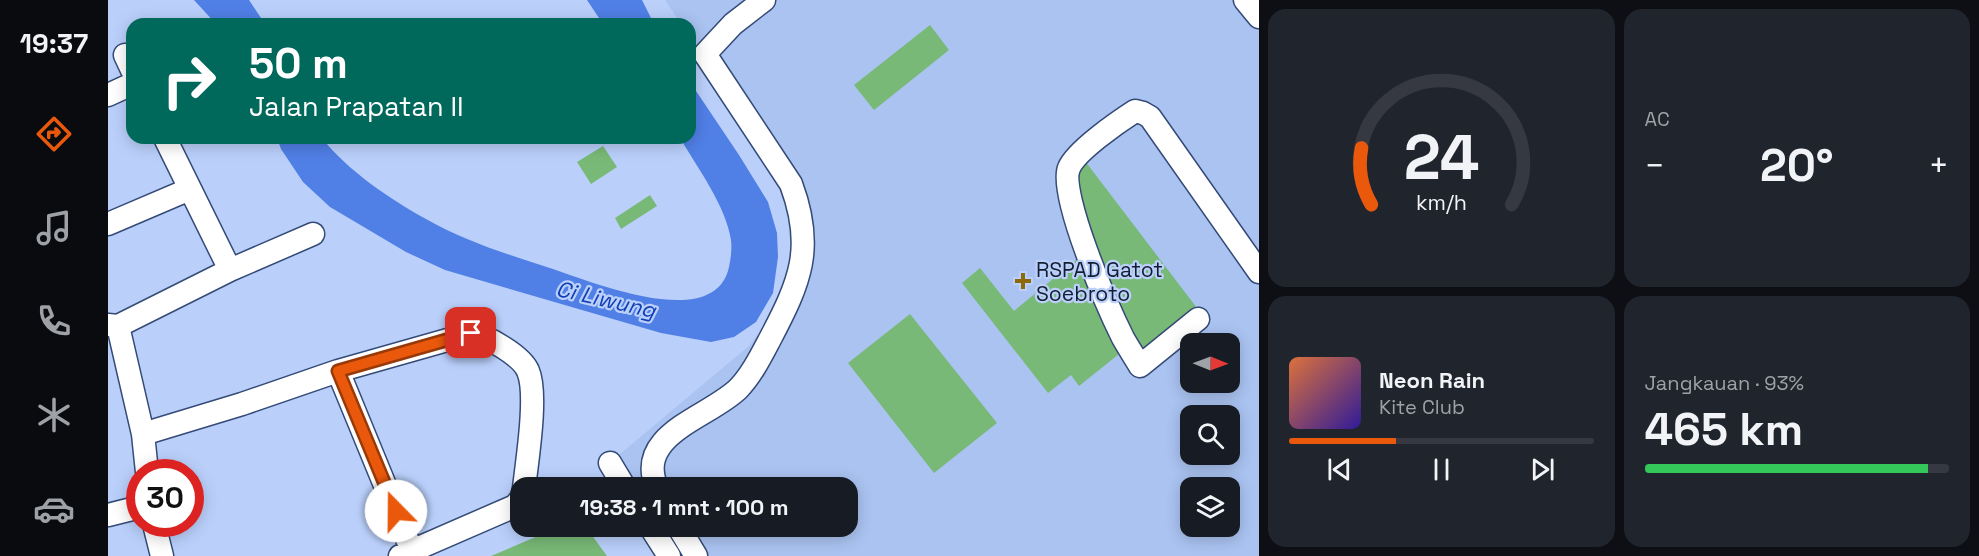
<!DOCTYPE html>
<html lang="id">
<meta charset="utf-8">
<style>
:root{--surface:#171b24;--page:#20242c;--text:#f1f3f6;--muted:#9ea1a6;--line:#363941;--accent:#ea580c}
body{margin:0;font-family:"Space Grotesk",sans-serif;background:var(--page);color:var(--text);height:100vh;display:flex;flex-direction:column;font-size:22px;white-space:nowrap}
*{box-sizing:border-box;margin:0}
p{font-size:20px;color:var(--muted)}
.icon{flex:none;width:33px;height:33px;fill:none;stroke:currentColor;stroke-width:2;stroke-linecap:round;stroke-linejoin:round}
.map{position:relative;flex:1;overflow:hidden}
.drawer{display:flex;flex-direction:column;gap:9px;padding:9px;background:#0d0f14;width:720px}
.drawer>*{flex:none}
.hud{position:absolute;left:18px;top:18px;width:570px;height:126px;border-radius:18px;box-shadow:0 3px 15px #0003;background:#00695c;color:#fff;overflow:hidden}
.needle{width:39px;rotate:91deg}
.fabs{position:absolute;left:1072px;top:333px;display:grid;gap:12px}
.fabs a{display:grid;place-items:center;width:60px;height:60px;border-radius:12px;background:var(--surface);box-shadow:0 3px 15px #0003;font-size:30px}
.speed{position:absolute;left:18px;top:459px;display:flex;gap:12px;font-size:30px;font-weight:700;text-align:center}
.speed>*{display:grid;place-content:center;width:78px;height:78px;border-radius:50%;background:var(--surface);box-shadow:0 3px 15px #0003;line-height:1}
.speed .limit{border:9px solid #d22;background:#fff;color:#111}
.pin{position:absolute;display:grid;place-items:center;width:51px;height:51px;color:#fff;margin:-26px;border-radius:12px;box-shadow:0 3px 9px #0006}
.me{position:absolute;width:66px;margin:-33px;rotate:338deg;stroke-linejoin:round;filter:drop-shadow(0 0 4px #0008)}
.turn{display:flex;align-items:center;gap:21px;height:126px;padding:0 24px;font-size:27px}
.turn .icon{width:78px;height:78px;stroke-width:2.5}
.turn b{display:block;font-size:42px;line-height:51px}
.big{font-size:45px;font-weight:800;line-height:1.1}
.drawer .widget{flex:1;display:flex;flex-direction:column;justify-content:center;gap:9px;min-width:0;padding:0 21px;border-radius:18px;background:var(--page)}
.drawer .dial{align-items:center;gap:0}
.dial svg{height:156px;overflow:visible;fill:none;stroke:var(--line);stroke-width:7;stroke-linecap:round;text-anchor:middle}
.dial text{fill:var(--text);stroke:none}
.song{display:flex;align-items:center;gap:18px}
.cover{width:72px;height:72px;border-radius:9px;background:linear-gradient(135deg,hsl(20 70% 55%),hsl(250 70% 35%))}
.played{height:6px;border-radius:3px;background:linear-gradient(90deg,var(--accent) 35%,var(--line) 35%)}
.keys{display:flex;justify-content:space-around;direction:ltr}
.heat{display:flex;justify-content:space-between;align-items:center;font-size:33px;direction:ltr}
.charge{height:9px;border-radius:4px;background:linear-gradient(90deg,#34c759 93%,var(--line) 0)}
.drawer .tiles{flex:1;display:grid;gap:9px;grid-template-columns:repeat(2,1fr)}
.trip{position:absolute;left:402px;top:477px;width:348px;height:60px;border-radius:18px;background:var(--surface);box-shadow:0 3px 15px #0003;font-weight:800;line-height:60px;text-align:center}
main{display:flex;flex:1;min-height:0}
.dock{display:flex;flex-direction:column;width:108px;justify-content:space-around;align-items:center;background:#090b0e;color:var(--muted)}
.dock .icon{width:42px;height:42px}
.dock .selected{color:var(--accent)}
.dock b{font-size:27px;color:var(--text)}
.map>svg:first-child{display:block}
.built{fill:#aac3f1;fill-rule:evenodd}
.green{fill:#79b977}
.water{fill:#507fe6}
.lines{fill:none;stroke-linecap:round;stroke-linejoin:round}
.minor-casing{stroke:#344a77;stroke-width:25}
.minor{stroke:#fff;stroke-width:22}
.route-casing{stroke:#983908;stroke-width:15}
.route{stroke:#ea580c;stroke-width:10}
.poi-dot{fill:#8e690c;stroke:#bad0fb;stroke-width:2}
.labels{text-anchor:middle;dominant-baseline:central;stroke-width:4.5;stroke-linejoin:round;paint-order:stroke}
.poi-label{font-size:21px;fill:#141d31;stroke:#bad0fb;text-anchor:start}
.water-label{font-size:22px;font-style:italic;fill:#103fb6;stroke:#bad0fb}
</style>
<main>
<nav class="dock">
<b>19:37</b>
<svg class="icon selected" aria-label="directions" viewBox="0 0 24 24"><path d="M12 3l9 9-9 9-9-9zM9 14v-3h6M13 9l2 2-2 2"/></svg>
<svg class="icon" aria-label="music" viewBox="0 0 24 24"><path d="M9 18V5l10-2v13"/><circle cx="6" cy="18" r="3"/><circle cx="16" cy="16" r="3"/></svg>
<svg class="icon" aria-label="phone" viewBox="0 0 24 24"><path d="M5 4h4l2 5-3 2q2 4 5 5l2-3 5 2v4C11 20 4 13 5 4z"/></svg>
<svg class="icon" aria-label="climate" viewBox="0 0 24 24"><path d="M12 3v18M4 7l16 10M4 17L20 7"/></svg>
<svg class="icon" aria-label="car" viewBox="0 0 24 24"><path d="M5 17H2v-5l4-1 3-4h7l3 4 3 1v5h-3M9 17h6M6 11h13"/><circle cx="7" cy="17" r="2"/><circle cx="17" cy="17" r="2"/></svg>
</nav>
<div class="map">
<svg width="1151" height="556" viewBox="0 0 1151 556">
<rect width="100%" height="100%" fill="#bad0fb"/>
<path class="built" d="M557,0H1149L1151,2V556H562L542,527L740,526V488L515,487L499,465L642,345L673,303L685,259L686,204L644,129L582,38V24H573ZM1083,344H1122V382H1083ZM1083,416H1122V454H1083ZM1083,488H1122V526H1083Z"/>
<path class="green" d="M822,25L841,50L766,110L746,85Z
M495,146L509,167L483,184L469,162Z
M974,157L1092,312L1032,359L1017,334L965,184Z
M542,195L549,206L513,229L507,218Z
M973,256L1016,350L971,386L963,375L940,393L854,283L872,268L906,311Z
M802,314L889,423L826,473L740,363Z
M451,527H478L499,556H383Z"/>
<path class="water" d="M86,0H141L157,24H108Z
M479,0H534L546,24H495Z
M582,82L631,155L660,202L669,233L670,257L665,293L648,322L626,337L603,342L553,333L337,270L298,252L222,207L195,182L173,149L169,138H214C240,171 282,199 318,219C358,242 402,255 445,269C484,282 607,333 621,267C623,258 624,248 623,240C618,206 589,167 572,138H582Z"/>
<g class="lines">
<g class="minor-casing">
<path id="minor" d="M1137,0L1151,17
M17,55L24,70
M0,95L24,84
M57,138L122,270
M0,224L82,189
M1090,319L1032,366C1026,356 1020,347 1015,338C1001,310 950,193 961,168C968,151 1010,122 1027,111L1035,113L1042,117L1151,272
M0,325L10,326L122,270L205,234
M10,326L35,434L39,472
M230,371L304,551
M35,434L134,404L230,371L364,333C379,336 414,356 420,371C430,394 419,461 416,488
M502,463L517,488
M549,488C526,434 600,418 630,389C643,376 653,356 662,339C692,282 707,248 683,184L597,54L625,24L656,0
M0,515L32,507
M46,524L54,556
M542,526L561,556
M570,526L588,556
M292,556L407,506L412,500"/>
</g>
<use href="#minor" class="minor"/>
</g>
<g class="lines">
<g class="route-casing">
<path id="route" d="M288,511L230,371L363,333"/>
</g>
<use href="#route" class="route"/>
</g>
<path class="poi-dot" d="M912 272h6v6h6v6h-6v6h-6v-6h-6v-6h6z"/>
<g class="labels">
<g class="poi-label">
<text x="928" y="269">RSPAD Gatot<tspan x="928" dy="24">Soebroto</tspan></text>
</g>
<g class="water-label">
<text transform="translate(498 299) rotate(13)">Ci Liwung</text>
</g>
</g>
</svg>
<div class="fabs">
<a><svg class="needle" viewBox="-14 -14 28 28"><path d="M0-13l5 13h-10z" fill="#e53935"/><path d="M0 13l5-13h-10z" fill="#9ea1a6"/></svg></a>
<a><svg class="icon" aria-label="search" viewBox="0 0 24 24"><circle cx="10" cy="10" r="6"/><path d="M15 15l6 6"/></svg></a>
<a><svg class="icon" aria-label="layers" viewBox="0 0 24 24"><path d="M12 4l9 5-9 5-9-5zM3 14l9 5 9-5"/></svg></a>
</div>
<div class="speed"><div class="limit">30</div></div>
<div class="pin" style="left:363px;top:333px;background:#d93025"><svg class="icon" aria-label="arrive" viewBox="0 0 24 24"><path d="M6 21V4h12l-3 4 3 4H6"/></svg></div>
<svg class="me" style="left:288px;top:511px" viewBox="-20 -20 40 40"><circle r="19" fill="#fff"/><path d="M0-13L10 11 0 6-10 11z" fill="#ea580c"/></svg>
<div class="trip">19:38 · 1 mnt · 100 m</div>
<div class="hud">
<div class="turn"><svg class="icon" aria-label="right" viewBox="0 0 24 24"><path d="M7 20v-9h11M14 6l5 5-5 5"/></svg><div><b>50 m</b>Jalan Prapatan II</div></div>
</div>
</div>
<section class="drawer">
<div class="tiles">
<div class="widget dial"><svg viewBox="0 0 100 80">
<path d="M14 69A42 42 0 1 1 86 69"/>
<path d="M14 69A42 42 0 0 1 9 40" stroke="#ea580c"/>
<text x="50" y="56" font-size="32" font-weight="700">24</text>
<text x="50" y="72" font-size="11">km/h</text>
</svg></div>
<div class="widget"><p>AC</p>
<div class="heat"><a>−</a><b class="big">20°</b><a>+</a></div>
</div>
<div class="widget">
<div class="song"><i class="cover"></i><div><b>Neon Rain</b><p>Kite Club</p></div></div>
<div class="played"></div>
<div class="keys"><svg class="icon" aria-label="previous" viewBox="0 0 24 24"><path d="M18 5L8 12l10 7zM5 5v14"/></svg><svg class="icon" aria-label="pause" viewBox="0 0 24 24"><path d="M8 5v14M16 5v14"/></svg><svg class="icon" aria-label="next" viewBox="0 0 24 24"><path d="M6 5l10 7-10 7zM19 5v14"/></svg></div>
</div>
<div class="widget"><p>Jangkauan · 93%</p><b class="big">465 km</b><div class="charge"></div></div>
</div>
</section>
</main>
